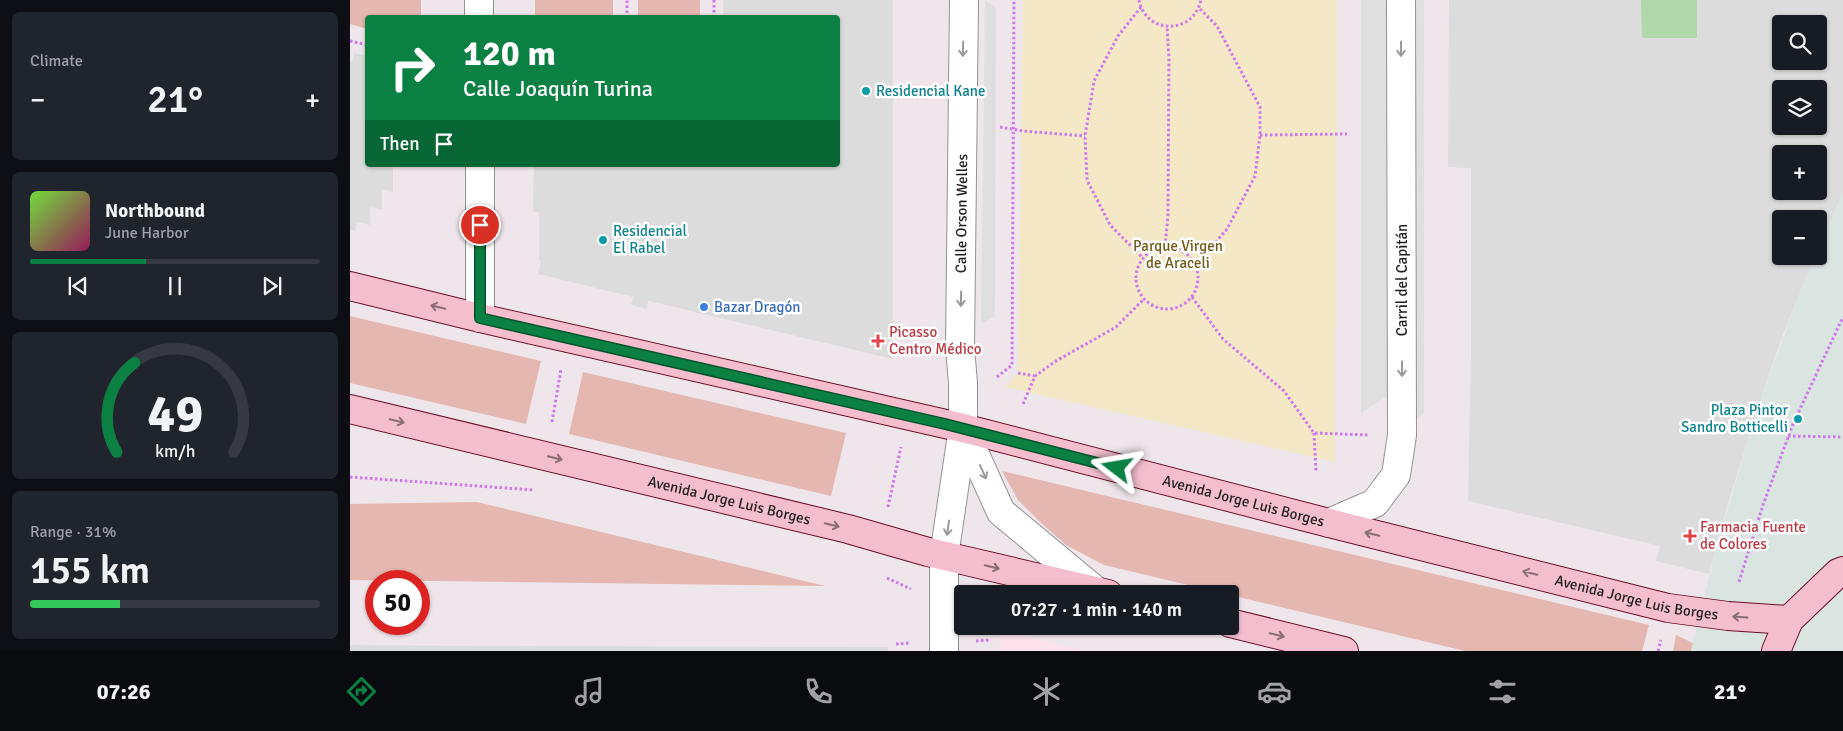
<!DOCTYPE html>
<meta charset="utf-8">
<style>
:root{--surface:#171b24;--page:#20242c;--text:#f1f3f6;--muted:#9ea1a6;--line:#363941;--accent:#0b8043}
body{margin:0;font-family:Signika,sans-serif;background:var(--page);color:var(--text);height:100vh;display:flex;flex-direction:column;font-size:19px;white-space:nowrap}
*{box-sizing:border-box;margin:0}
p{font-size:16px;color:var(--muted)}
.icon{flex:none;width:28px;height:28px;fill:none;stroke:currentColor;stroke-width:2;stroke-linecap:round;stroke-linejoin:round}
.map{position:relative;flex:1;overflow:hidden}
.drawer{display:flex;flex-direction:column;gap:12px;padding:12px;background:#0d0f14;width:350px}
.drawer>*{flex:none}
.hud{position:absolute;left:15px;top:15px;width:475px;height:152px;border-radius:5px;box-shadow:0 1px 4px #0004;background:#0b8043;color:#fff;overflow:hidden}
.fabs{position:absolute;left:1422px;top:15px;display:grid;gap:10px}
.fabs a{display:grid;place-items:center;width:55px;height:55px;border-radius:5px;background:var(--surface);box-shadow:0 1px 4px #0004;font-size:25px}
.speed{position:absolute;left:15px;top:570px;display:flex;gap:10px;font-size:25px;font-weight:700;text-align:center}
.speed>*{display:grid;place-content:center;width:65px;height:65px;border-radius:50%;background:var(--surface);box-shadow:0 1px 4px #0004;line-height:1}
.speed .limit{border:8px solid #d22;background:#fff;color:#111}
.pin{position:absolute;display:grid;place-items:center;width:42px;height:42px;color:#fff;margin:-21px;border:2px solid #fff;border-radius:50%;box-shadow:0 1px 5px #0007}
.me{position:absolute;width:55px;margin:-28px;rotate:284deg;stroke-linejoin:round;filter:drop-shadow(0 0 4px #0008)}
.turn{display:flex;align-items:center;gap:18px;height:105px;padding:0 15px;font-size:22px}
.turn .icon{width:65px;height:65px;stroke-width:2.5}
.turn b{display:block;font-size:35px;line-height:42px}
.then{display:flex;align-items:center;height:48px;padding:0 15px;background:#0003;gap:10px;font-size:19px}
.big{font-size:38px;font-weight:600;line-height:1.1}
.drawer .widget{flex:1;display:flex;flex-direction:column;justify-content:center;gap:8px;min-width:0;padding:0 18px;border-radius:8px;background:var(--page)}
.drawer .dial{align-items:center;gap:0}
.dial svg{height:130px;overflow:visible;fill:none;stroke:var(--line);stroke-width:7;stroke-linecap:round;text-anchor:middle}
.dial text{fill:var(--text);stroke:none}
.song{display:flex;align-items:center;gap:15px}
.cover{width:60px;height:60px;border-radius:8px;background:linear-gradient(135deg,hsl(100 70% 55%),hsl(330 70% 35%))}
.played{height:5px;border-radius:2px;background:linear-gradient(90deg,var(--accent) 40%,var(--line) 40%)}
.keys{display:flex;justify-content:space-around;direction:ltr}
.heat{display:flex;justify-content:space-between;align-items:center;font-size:28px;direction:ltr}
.charge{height:8px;border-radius:4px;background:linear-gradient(90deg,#34c759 31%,var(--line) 0)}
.trip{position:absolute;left:604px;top:585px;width:285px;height:50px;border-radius:5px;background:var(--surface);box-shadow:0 1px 4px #0004;font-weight:600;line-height:50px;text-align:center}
.tabs{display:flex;height:80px;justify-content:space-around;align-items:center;background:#090b0e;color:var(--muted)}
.tabs .icon{width:35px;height:35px}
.tabs .active{color:var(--accent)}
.tabs b{font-size:22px;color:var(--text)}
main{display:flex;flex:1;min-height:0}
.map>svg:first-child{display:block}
.residential{fill:#dcdcdd;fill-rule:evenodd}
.education{fill:#fce1eb}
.grass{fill:#e4b8b0}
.park{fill:#f5e8c7}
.parking{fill:#dfdfdf}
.plaza{fill:#dae4e1}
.water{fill:#b0d8aa}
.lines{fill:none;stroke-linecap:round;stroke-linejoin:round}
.minor-casing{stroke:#939393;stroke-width:30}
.tertiary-casing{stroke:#939393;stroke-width:30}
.secondary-casing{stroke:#6c0f27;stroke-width:30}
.path{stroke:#cf78ed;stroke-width:3;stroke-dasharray:2.5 2.5;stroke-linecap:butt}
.minor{stroke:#fff;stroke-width:28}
.tertiary{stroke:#fff;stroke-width:28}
.secondary{stroke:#f4becf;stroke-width:28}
.oneway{stroke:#9a9a9a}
.oneway2{stroke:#8a6e77}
.route-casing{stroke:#07532c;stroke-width:12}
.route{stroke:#0b8043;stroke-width:9}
.culture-dot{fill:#0f9aa8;stroke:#fff;stroke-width:2}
.shop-dot{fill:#3f7fe0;stroke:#fff;stroke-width:2}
.health-dot{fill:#e0444e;stroke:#fff;stroke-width:2}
.labels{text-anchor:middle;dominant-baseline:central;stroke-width:5;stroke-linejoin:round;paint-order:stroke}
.culture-label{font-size:15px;fill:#0d838f;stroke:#fff;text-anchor:start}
.street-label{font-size:15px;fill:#1f1f1f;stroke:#fff}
.park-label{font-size:15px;fill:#745916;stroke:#fff}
.shop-label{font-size:15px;fill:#366cbe;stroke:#fff;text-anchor:start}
.health-label{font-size:15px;fill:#be3a42;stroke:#fff;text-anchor:start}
</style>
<main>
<section class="drawer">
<div class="widget"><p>Climate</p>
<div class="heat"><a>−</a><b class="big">21°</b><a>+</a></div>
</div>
<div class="widget">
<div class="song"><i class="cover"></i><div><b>Northbound</b><p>June Harbor</p></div></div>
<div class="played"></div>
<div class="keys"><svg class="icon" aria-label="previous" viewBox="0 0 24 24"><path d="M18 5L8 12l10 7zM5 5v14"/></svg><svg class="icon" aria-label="pause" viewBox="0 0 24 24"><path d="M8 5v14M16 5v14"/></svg><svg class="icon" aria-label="next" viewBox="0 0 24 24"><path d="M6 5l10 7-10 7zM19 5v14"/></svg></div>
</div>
<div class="widget dial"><svg viewBox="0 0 100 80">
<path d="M14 69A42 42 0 1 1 86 69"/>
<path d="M14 69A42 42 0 0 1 25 14" stroke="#0b8043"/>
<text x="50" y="56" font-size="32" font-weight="700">49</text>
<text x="50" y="72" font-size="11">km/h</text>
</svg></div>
<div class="widget"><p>Range · 31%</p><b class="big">155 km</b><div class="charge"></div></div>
</section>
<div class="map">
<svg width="1493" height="651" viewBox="0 0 1493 651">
<rect width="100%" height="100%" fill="#efe6ec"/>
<path class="residential" d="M373,0H543V359L303,302L298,301L297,309L281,305L283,297L188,274L191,261L189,260V213L183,211L184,165H488V18L373,17Z
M1099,0H1493V192L1469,247V219H1431V256H1465L1432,337L1411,398L1379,500L1359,574L1306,561L1310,546L1118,501L1121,359V168L1098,167ZM1431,24H1469V61H1431ZM1431,89H1469V126H1431ZM1431,154H1469V191H1431Z
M4,53L17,56L18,165H43V192L32,189V210L20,207V225L7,222L5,231L0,229V61H3Z
M0,645L134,646L538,647V651H0Z"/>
<path class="education" d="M651,630L732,651H651Z"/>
<path class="grass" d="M0,0H71V17L18,18L17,29L0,24Z
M185,0H263V17H185Z
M288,0H350V17H288Z
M0,316L191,361L176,424L0,383Z
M233,372L496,433L481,496L219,434Z
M652,471L1299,625L1292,651H1115L754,565L716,545L690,522L668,500Z
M127,502L475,586L0,580V504Z
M1326,635L1343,643L1347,651H1323Z"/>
<path class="park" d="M673,0H987L985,462L655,387L668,373Z"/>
<path class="parking" d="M635,0L646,8L645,316L631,324Z
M1011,0H1040L1037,396L1011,413Z
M1064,0H1074V413L1063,421Z"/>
<path class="plaza" d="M1493,192V651H1341L1368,541L1411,398L1448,298L1465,256H1469V247Z"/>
<path class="water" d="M1291,0H1347V38H1292Z"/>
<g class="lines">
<g class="minor-casing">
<path id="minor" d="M129,0V18
M130,165V318
M979,523L1025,503L1046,475L1052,435L1051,0
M594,651V556"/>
</g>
<g class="tertiary-casing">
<g id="tertiary">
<path d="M613,428L651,512L745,590"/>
<path id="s1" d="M594,556L613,428V383L610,348L614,0"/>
</g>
</g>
<g class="secondary-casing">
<g id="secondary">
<path id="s2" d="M0,286L130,318L613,428L979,523L1318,608L1378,616L1439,620"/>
<path id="s3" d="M0,409L498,529L578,552L758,594"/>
<path d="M880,623L994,651"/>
<path d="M1426,651L1439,620L1488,573L1493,571"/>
</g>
</g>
<path class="path" d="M364,0V18
M789,0C796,35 843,35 851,0
M791,7L768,36L744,81L735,136L737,180L760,225L793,258
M277,18V0
M0,41L18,45
M650,127L673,131L735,136
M910,135L997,134
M815,246L818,215L819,58L817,26
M786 278a31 31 0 1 1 62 0a31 31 0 1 1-62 0Z
M846,265L877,229L905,176L910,135V107L867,26L849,8
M842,297L873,339L934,391L964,433L1019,435
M668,373L685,376
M647,377L662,365L664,0
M673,404L685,376L706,361L766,327L794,299
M202,422L211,369
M964,433L966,471
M1438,436L1493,437
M0,477L184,490
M538,507L551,447
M537,578L561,589
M1389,582L1413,505L1443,424L1493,317
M626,641L641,640
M546,644L560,643
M1308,651L1311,640"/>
<use href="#minor" class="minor"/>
<use href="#tertiary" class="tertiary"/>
<use href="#secondary" class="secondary"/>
</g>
<defs><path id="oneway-shaft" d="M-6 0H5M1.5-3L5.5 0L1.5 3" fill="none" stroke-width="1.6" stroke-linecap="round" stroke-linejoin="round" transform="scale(1.25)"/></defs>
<g class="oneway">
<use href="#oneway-shaft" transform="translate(613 49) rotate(91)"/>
<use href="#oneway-shaft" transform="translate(1051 49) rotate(90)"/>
<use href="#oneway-shaft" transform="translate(611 299) rotate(91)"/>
<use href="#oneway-shaft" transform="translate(1052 369) rotate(90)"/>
<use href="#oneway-shaft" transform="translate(633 472) rotate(66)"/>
<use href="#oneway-shaft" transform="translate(598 528) rotate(98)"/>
</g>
<g class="oneway2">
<use href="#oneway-shaft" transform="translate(88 307) rotate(-166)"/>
<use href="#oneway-shaft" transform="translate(47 421) rotate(14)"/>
<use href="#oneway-shaft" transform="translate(205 458) rotate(14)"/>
<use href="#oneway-shaft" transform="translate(482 525) rotate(14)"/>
<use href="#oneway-shaft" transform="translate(1022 534) rotate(-166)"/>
<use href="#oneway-shaft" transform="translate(642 567) rotate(13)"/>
<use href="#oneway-shaft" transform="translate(1180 573) rotate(-166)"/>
<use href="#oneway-shaft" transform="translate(1390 617) rotate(-176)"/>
<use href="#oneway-shaft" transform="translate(927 635) rotate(14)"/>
</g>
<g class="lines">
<g class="route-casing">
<path id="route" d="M130,225V318L595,424L767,468"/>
</g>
<use href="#route" class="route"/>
</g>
<g class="culture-dot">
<circle cx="516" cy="91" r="5"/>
<circle cx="253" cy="240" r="5"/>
<circle cx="1448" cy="419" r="5"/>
</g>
<circle class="shop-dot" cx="354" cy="307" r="5"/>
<g class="health-dot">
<path d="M525.5 333.5h5v5h5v5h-5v5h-5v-5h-5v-5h5z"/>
<path d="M1337.5 528.5h5v5h5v5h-5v5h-5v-5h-5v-5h5z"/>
</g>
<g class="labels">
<g class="culture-label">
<text x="526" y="91">Residencial Kane</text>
<text x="263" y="231">Residencial<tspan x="263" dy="17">El Rabel</tspan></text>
<text x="1438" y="410" text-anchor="end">Plaza Pintor<tspan x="1438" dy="17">Sandro Botticelli</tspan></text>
</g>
<g class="street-label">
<text stroke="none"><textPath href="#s1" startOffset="344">Calle Orson Welles</textPath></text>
<text transform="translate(1052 280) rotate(-90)">Carril del Capitán</text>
<text stroke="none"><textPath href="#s3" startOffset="390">Avenida Jorge Luis Borges</textPath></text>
<text stroke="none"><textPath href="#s2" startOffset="919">Avenida Jorge Luis Borges</textPath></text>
<text stroke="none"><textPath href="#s2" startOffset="1324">Avenida Jorge Luis Borges</textPath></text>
</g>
<g class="park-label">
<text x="828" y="246">Parque Virgen<tspan x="828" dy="17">de Araceli</tspan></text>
</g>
<g class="shop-label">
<text x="364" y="307">Bazar Dragón</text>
</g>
<g class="health-label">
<text x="539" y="332">Picasso<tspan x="539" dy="17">Centro Médico</tspan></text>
<text x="1350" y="527">Farmacia Fuente<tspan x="1350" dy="17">de Colores</tspan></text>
</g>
</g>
</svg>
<div class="fabs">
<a><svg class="icon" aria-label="search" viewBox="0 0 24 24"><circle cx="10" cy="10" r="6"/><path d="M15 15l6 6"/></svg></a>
<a><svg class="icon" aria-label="layers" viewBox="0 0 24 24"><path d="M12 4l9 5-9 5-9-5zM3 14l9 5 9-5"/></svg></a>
<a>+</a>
<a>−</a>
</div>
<div class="speed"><div class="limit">50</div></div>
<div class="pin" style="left:130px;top:225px;background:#d93025"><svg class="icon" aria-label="arrive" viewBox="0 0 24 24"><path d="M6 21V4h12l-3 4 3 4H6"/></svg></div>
<svg class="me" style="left:767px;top:468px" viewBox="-20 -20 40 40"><path d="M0-17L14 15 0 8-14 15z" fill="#0b8043" stroke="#fff" stroke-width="4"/></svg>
<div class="trip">07:27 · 1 min · 140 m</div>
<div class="hud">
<div class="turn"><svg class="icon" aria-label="right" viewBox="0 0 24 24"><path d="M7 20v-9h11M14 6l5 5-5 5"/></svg><div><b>120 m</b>Calle Joaquín Turina</div></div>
<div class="then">Then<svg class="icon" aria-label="arrive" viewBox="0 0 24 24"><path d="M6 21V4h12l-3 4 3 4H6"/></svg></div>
</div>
</div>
</main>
<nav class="tabs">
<b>07:26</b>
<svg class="icon active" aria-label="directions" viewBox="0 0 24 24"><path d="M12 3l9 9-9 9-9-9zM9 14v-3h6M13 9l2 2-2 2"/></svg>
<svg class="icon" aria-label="music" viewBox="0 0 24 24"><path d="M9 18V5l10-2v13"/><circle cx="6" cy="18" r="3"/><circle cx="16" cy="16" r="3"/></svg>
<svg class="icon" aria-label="phone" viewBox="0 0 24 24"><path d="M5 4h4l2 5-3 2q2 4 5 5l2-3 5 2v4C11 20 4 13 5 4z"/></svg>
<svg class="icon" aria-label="climate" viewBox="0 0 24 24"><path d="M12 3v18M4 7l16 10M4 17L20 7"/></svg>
<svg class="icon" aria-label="car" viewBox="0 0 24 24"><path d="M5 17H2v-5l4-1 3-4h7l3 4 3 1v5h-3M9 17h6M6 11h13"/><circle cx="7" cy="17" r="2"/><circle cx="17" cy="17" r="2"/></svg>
<svg class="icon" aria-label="filters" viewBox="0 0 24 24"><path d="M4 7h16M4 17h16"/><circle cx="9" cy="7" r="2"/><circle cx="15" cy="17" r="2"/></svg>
<b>21°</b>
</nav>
